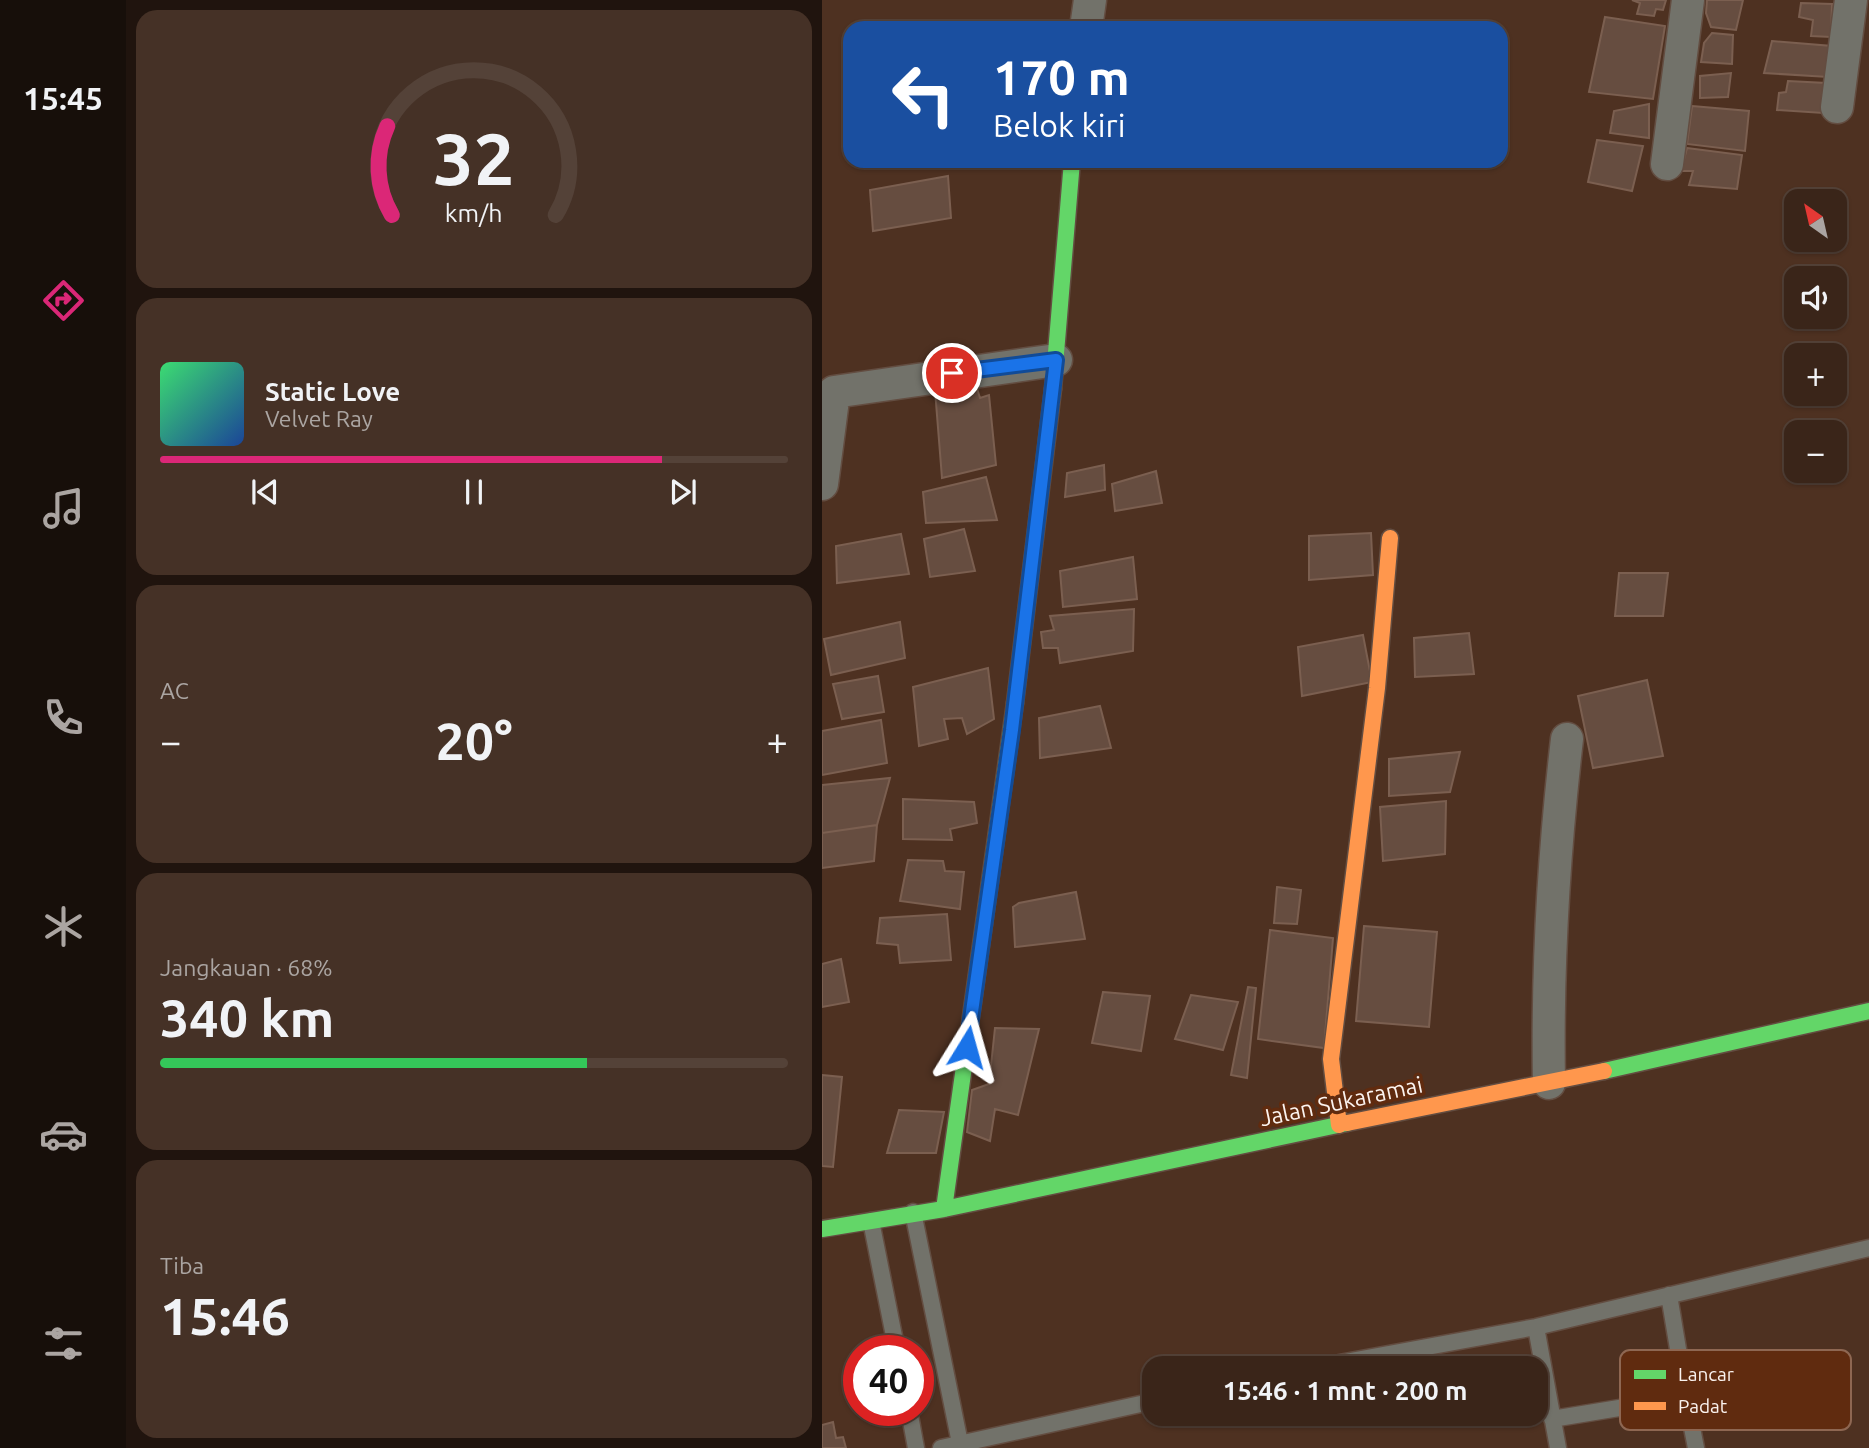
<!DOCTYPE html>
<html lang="id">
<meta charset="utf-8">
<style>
:root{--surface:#3a2519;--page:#453126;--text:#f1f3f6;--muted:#aba5a2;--line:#544238;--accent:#db2777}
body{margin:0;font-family:Ubuntu,sans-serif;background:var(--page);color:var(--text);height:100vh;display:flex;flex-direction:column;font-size:26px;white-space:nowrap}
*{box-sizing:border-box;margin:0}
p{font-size:23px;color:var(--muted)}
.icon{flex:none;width:38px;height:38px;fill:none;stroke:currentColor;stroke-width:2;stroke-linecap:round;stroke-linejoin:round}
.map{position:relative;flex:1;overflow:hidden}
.sheet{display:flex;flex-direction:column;gap:10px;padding:10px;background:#20140e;width:696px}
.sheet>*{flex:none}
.banner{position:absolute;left:21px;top:21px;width:665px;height:147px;border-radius:21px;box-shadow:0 2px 5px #0004,0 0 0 2px var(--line);background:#1a4fa0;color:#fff;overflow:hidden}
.needle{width:46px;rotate:326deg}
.fabs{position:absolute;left:962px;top:189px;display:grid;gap:14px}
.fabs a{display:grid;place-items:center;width:63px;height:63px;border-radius:14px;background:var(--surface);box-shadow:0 2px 5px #0004,0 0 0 2px var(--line);font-size:35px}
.speed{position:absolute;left:21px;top:1335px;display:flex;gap:14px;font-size:35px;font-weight:700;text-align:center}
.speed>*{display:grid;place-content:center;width:91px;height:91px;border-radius:50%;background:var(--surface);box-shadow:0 2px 5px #0004,0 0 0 2px var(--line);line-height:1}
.speed .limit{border:10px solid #d22;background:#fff;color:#111}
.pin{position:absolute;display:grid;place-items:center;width:60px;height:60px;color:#fff;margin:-30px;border:4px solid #fff;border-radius:50%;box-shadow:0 2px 7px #0007}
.me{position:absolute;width:77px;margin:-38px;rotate:8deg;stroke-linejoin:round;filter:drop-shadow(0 0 5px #0008)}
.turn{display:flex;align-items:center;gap:24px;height:147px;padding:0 35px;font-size:32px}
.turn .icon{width:91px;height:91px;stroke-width:2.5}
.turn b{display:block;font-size:49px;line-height:60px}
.big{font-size:52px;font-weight:600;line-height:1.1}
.sheet .widget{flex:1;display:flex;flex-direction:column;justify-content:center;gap:10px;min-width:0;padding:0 24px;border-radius:21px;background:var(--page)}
.sheet .dial{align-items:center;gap:0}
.dial svg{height:182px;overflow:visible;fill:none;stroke:var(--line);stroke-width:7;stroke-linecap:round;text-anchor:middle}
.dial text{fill:var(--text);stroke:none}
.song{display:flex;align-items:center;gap:21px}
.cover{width:84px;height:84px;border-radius:10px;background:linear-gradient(135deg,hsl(140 70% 55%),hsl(220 70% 35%))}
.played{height:7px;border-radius:4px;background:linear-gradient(90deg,var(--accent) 80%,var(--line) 80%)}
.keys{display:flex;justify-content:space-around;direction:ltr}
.heat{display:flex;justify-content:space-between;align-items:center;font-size:38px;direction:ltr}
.charge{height:10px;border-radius:5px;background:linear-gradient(90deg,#34c759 68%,var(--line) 0)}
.trip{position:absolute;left:320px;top:1356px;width:406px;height:70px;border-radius:21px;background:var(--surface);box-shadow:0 2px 5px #0004,0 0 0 2px var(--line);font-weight:600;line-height:70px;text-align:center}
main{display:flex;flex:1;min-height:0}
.tab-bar{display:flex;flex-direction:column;width:126px;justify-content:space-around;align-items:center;background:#170f0a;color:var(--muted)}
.tab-bar .icon{width:49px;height:49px}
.tab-bar .active{color:var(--accent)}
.tab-bar b{font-size:32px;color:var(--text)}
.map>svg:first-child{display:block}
.building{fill:#664d40;stroke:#7b5f50;stroke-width:2}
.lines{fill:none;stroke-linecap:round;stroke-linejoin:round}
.lane-casing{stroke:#634d41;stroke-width:19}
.street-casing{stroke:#634d41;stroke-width:35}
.fast-casing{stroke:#634d41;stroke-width:19}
.slow-casing{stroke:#634d41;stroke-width:19}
.lane{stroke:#72726a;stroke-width:16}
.street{stroke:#72726a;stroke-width:32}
.fast{stroke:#63d668;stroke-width:16}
.slow{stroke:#ff974d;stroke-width:16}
.route-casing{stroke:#114b97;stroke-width:18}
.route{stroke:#1a73e8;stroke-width:12}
.labels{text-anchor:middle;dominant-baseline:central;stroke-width:7;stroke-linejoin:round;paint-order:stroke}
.street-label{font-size:23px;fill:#fbf3ef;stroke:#602b0f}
.key{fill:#602b0f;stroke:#8e6752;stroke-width:2}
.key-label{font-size:19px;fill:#fbf3ef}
</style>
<main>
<nav class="tab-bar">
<b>15:45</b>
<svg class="icon active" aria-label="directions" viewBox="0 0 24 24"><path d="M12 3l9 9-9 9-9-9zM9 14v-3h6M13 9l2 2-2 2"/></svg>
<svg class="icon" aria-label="music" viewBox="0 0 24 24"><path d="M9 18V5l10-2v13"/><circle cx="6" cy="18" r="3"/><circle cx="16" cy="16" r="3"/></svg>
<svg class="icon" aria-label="phone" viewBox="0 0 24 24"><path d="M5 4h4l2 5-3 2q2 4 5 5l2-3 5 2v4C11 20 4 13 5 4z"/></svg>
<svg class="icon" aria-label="climate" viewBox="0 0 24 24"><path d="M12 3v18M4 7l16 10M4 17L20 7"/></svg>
<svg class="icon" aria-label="car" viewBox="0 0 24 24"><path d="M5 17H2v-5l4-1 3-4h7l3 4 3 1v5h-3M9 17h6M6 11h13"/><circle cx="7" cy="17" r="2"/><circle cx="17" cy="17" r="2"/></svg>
<svg class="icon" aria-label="filters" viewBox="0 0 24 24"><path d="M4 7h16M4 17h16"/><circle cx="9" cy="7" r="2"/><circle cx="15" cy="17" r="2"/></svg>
</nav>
<section class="sheet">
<div class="widget dial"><svg viewBox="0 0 100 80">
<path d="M14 69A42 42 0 1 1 86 69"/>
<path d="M14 69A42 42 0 0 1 12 30" stroke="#db2777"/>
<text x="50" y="56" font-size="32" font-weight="700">32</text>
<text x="50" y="72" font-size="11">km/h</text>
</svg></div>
<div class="widget">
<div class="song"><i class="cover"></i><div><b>Static Love</b><p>Velvet Ray</p></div></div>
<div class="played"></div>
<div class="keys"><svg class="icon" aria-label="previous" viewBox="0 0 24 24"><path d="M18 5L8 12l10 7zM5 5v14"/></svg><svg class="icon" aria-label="pause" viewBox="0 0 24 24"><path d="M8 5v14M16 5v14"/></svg><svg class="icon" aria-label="next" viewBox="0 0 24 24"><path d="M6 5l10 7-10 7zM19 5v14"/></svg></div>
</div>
<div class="widget"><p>AC</p>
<div class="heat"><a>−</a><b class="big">20°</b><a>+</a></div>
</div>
<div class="widget"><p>Jangkauan · 68%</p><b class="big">340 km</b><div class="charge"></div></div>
<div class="widget"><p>Tiba</p><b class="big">15:46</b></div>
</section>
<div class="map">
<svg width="1047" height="1448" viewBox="0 0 1047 1448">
<rect width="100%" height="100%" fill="#4e3121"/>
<path class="building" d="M810,0H844L841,10L834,9L832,16L815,14L818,3Z
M885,0H921L914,30L889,27L884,13Z
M979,3L1010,4L1009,37L989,36L991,20L977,17Z
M783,17L843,26L831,99L767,92Z
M890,33L911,35L910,64L879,62L882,43Z
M950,41L1010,46L1006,77L942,73Z
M909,73L906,97L878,98V76Z
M966,81L1004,83L1001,113L955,110L957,93L964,92Z
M827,104V138L788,133L792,111Z
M870,106L927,111L923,151L865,144Z
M775,140L821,146L810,191L766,182Z
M865,148L920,155L915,189L867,185L871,171H859Z
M126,176L129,218L51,231L48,190Z
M153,382L158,398L167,395L174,465L120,478L113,390Z
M282,465L283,490L243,497L245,473Z
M334,471L340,503L293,511L290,484Z
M164,477L175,520L104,523L101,492Z
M142,529L153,571L108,577L102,539Z
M549,533L551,575L487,580V536Z
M79,534L87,574L15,583L14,546Z
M311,557L315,599L241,607L238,571Z
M797,573H846L841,616H793Z
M312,609L311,651L238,663L236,648H221L219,632L232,630L228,616Z
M78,622L83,658L9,675L2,639Z
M647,633L652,674L593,677L592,638Z
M541,635L550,682L480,696L476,647Z
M166,668L172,719L145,734L140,718L122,719L126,739L97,746L91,687Z
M56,676L62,712L20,719L11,684Z
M825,680L841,756L771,768L756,696Z
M278,706L289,748L218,758L217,718Z
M59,720L65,763L0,775V731Z
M638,752L628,792L567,796V759Z
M68,778L55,825L0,833V785Z
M81,799L152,802L155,823L128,829L130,840L81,839Z
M624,801L623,854L561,861L558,807Z
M55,825L52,861L0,868V833Z
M86,860L121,861L123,871L142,872L138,909L78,901Z
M455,887L479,890L475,924L452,923Z
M254,892L263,939L193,947L191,907L197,903Z
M125,914L129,960L78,963L76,945L55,943L58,918Z
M542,926L615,932L607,1027L534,1021Z
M448,930L511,938L502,1048L436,1039Z
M19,959L27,1002L0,1007V964Z
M426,987L434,988L425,1078L409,1075Z
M281,992L328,996L319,1051L270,1043Z
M369,995L416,1002L401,1050L353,1039Z
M173,1028L217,1029L196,1115L173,1109L168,1141L145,1132L150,1090L167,1084Z
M0,1075L20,1077L11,1167L0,1166Z
M77,1110L122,1112L114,1153H65Z
M11,1422L14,1438L21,1437L24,1448H0V1425Z"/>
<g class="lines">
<g class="lane-casing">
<path id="lane" d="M91,1212L139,1448
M49,1221L75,1351
M847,1295L864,1397
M714,1327L736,1448
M490,1368L714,1327L1047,1248
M87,1410L94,1448
M730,1419L864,1397L874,1448
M119,1448L332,1401"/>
</g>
<g class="street-casing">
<path id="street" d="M264,28L268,0
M1015,107L1029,0
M845,164L866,0
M0,484L12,392L234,360
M727,1083C725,971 732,851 745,739"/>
</g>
<g class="fast-casing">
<path id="fast" d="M231,389L250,161
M782,1071L1047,1011
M122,1209L193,703
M0,1229L122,1209L525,1123"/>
</g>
<g class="slow-casing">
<path id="slow" d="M193,703L231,389
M525,1123L782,1071
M517,1125L509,1059L555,688L568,538"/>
</g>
<use href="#lane" class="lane"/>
<use href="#street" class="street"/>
<use href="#fast" class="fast"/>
<use href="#slow" class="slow"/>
</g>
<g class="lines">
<g class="route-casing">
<path id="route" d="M130,373L234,360L190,730L145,1047"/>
</g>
<use href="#route" class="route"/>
</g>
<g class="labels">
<g class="street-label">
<text transform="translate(519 1101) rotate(-12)">Jalan Sukaramai</text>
</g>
</g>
<rect x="798" y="1350" width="231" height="80" rx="10" class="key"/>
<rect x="812" y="1370" width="32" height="9" fill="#63d668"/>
<rect x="812" y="1402" width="32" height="8" fill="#ff974d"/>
<g class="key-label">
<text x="856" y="1381">Lancar</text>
<text x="856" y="1413">Padat</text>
</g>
</svg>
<div class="fabs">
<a><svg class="needle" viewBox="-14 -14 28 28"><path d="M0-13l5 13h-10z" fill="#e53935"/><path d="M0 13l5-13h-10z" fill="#aba5a2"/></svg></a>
<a><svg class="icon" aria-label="sound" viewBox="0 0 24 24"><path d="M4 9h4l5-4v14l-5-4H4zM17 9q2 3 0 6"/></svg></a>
<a>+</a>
<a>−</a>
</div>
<div class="speed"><div class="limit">40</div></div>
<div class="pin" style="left:130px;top:373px;background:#d93025"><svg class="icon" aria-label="arrive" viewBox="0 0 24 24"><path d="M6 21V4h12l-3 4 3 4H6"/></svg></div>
<svg class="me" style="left:145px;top:1047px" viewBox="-20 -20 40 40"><path d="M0-17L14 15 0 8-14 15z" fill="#1a73e8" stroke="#fff" stroke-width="4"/></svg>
<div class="trip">15:46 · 1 mnt · 200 m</div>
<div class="banner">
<div class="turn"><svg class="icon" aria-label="left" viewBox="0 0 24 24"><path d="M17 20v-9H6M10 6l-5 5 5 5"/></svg><div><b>170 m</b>Belok kiri</div></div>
</div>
</div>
</main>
